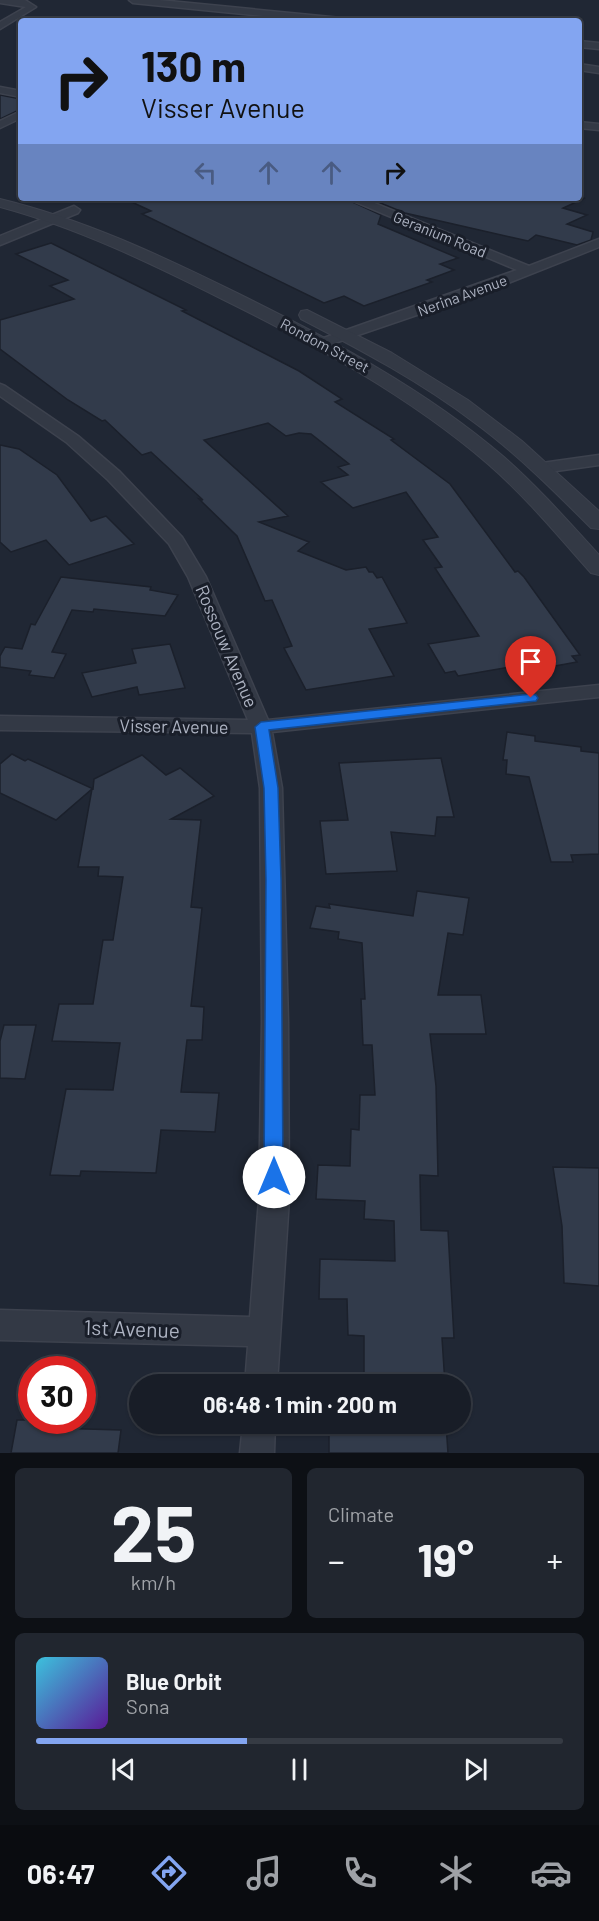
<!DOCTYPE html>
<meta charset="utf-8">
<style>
:root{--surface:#181d27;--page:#21262f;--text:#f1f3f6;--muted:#9fa2a7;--line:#363b44;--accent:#83a5f1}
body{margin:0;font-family:Barlow,sans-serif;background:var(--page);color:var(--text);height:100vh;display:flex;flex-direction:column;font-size:22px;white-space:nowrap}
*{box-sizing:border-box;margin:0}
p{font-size:20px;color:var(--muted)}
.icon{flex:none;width:33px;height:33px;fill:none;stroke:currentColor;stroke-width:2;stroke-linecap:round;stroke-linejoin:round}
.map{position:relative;height:1453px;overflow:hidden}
.drawer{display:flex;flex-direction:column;gap:15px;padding:15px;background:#0d1015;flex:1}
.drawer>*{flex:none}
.top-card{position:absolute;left:18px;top:18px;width:564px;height:183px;border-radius:6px;box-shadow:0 2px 4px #0004,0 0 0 2px var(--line);background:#83a5f1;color:#111;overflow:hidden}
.speed{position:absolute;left:18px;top:1356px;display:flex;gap:12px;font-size:30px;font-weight:700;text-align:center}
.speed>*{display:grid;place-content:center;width:78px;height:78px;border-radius:50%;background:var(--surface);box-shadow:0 2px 4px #0004,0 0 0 2px var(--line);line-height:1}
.speed .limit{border:9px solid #d22;background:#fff;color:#111}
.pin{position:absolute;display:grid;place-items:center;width:51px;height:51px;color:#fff;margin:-62px -26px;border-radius:50% 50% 50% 0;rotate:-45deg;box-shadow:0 0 6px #0007}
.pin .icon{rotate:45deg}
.me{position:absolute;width:66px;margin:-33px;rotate:0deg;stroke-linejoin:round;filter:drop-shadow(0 0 4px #0008)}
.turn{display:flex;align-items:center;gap:21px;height:126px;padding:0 24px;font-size:27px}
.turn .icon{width:78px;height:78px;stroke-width:2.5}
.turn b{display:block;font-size:42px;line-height:51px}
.lanes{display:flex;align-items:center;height:57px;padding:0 24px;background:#0003;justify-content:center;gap:30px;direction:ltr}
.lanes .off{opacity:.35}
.big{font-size:45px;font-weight:700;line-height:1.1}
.drawer .card{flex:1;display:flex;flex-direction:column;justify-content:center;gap:9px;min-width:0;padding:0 21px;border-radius:9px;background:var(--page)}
.drawer .dial{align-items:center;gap:0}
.dial b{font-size:78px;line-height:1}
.song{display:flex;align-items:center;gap:18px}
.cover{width:72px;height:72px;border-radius:9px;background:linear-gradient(135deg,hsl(190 70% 55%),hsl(270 70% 35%))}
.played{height:6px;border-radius:3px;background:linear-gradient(90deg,var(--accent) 40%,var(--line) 40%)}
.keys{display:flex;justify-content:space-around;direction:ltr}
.heat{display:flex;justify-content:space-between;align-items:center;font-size:33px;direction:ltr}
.drawer .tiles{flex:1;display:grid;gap:15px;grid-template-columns:1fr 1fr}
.card:last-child{grid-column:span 2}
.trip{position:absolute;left:129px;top:1374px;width:342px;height:60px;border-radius:30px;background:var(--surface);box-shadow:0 2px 4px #0004,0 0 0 2px var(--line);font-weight:700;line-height:60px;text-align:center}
.menu{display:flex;height:96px;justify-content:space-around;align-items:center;background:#0a0c10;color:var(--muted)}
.menu .icon{width:42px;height:42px}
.menu .on{color:var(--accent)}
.menu b{font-size:27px;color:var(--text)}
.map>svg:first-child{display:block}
.building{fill:#323b4b;stroke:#1b202b;stroke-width:1.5}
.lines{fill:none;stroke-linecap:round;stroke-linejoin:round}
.minor-casing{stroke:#3d424e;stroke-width:3}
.tertiary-casing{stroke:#3d424e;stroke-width:2}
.minor{fill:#333945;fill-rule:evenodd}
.tertiary{fill:#333945;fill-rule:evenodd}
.route{fill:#1a73e8;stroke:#114b97;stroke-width:1.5}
.labels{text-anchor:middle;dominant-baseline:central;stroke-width:6;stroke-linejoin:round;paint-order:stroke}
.far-street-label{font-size:15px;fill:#adb3c2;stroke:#191e29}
.street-label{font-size:18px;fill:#adb3c2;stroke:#191e29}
.near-street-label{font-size:21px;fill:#adb3c2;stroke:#191e29}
</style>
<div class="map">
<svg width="599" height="1453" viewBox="0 0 599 1453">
<rect width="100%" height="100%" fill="#202734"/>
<path class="building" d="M0,95L21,99V109L0,119Z
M123,198H344L381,215L378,224L458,258L440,264L454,270L427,280L432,282L364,306L344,296L324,303L142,214L151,211Z
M368,198H585L563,208L587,215L567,224L593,232L591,240L577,245L536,235L528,241L405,213Z
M51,243L186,310L182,311L299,371L342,399L335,402L394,439L391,440L450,484L515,572L518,571L524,577L580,655L572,656L577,662L544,668L539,662L458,676L455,671L445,673L428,644L479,636L435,568L442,567L423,540L438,537L406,492L353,508L321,482L348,475L338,467L349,464L311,434L299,433L286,436L268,423L204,440L288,516L259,522L309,542L298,551L346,570L366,567L369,572H373L377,578L382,577L407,623L369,629L394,676L306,690L284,648L292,646L272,600L265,601L237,536L199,499L203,500L151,452L142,455L105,420L102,421L68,400L0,349V320L74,299L50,286L68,280L16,254Z
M0,445L19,449L57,475L91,521L106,516L134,544L69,565L46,540L11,552L0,542Z
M61,577L151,587L150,590L178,595L165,616L94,609L93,612L72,610L52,652L66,654L54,678L29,675L31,671L0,667V656L5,647L22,649L31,624L35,625Z
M170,644L185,688L139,695L137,687L92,697L82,673L136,663L132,649Z
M507,732L535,736V741L581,747V751L599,753V854L571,855L573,862H551L529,777L506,774L507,760H503Z
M12,754L25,761L28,759L93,789L94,779L142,755L166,775L180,768L214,796L171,819L201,820L191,907L202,908L191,1006L204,1007L202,1040H187L181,1092L219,1093L215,1132L161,1130L156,1173L81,1171L80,1176L50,1175L66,1089L113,1090L120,1043L52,1041L59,1004H93L103,940H113L123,877L98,876L99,867H78L92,789L56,820L0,793V764Z
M441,758L454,817H437L435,836L391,832L397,871L326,874L320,821L348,820L339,763Z
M417,891L469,898L463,935L448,933L438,995H481L486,1034H430L436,1086L438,1176L420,1175L421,1230L448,1231L454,1338H442L445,1384H364V1336L348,1335L347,1299H319L320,1259L395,1261L394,1221L364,1219L365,1201L316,1199L318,1165L350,1166L351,1129L359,1130L360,1095H375L372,1045H363L361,999H365L362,943L338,939L339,932L310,928L316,906L330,908L329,904L413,916Z
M4,1025H36L25,1079L0,1078V1041Z
M553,1167L599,1168V1286L564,1283L562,1226Z
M17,1420H53L52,1428L121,1430L118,1453H11Z
M329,1424H446L448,1453H329Z"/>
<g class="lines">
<g class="minor-casing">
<path id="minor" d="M0,0H25L36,7L0,29V22L26,7L0,3Z
M129,0H159L341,18L345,21H315L133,3Z
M579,41L599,43V49L579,47Z
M579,64L599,67V73L579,70Z
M0,87L21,91V97L0,93Z
M21,111V118L0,128V121Z
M579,122L599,124V130L579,128Z
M346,198H362L529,266L599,239V247L493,289L323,347L318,346L316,343L318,340L517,270Z
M74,206L80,210L78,213L0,245V236Z
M0,384L5,386L78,436L120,472L182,537L206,577L268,720L599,685V697L272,732L282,788L288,1022L289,1199L277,1384H245L248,1346L0,1340V1310L250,1317L259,1199L262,1022L260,788L252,733L0,730V716L248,720L188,577L169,544L108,480L66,442L0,396Z
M599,455V465L542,473L534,468L542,463Z
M243,1424H275L274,1453H240Z"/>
</g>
<g class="tertiary-casing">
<path id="tertiary" d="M0,199C83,219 160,255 237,293C330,339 425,389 504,457C538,487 568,521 599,555V575L591,573C558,536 526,497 488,464C409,396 315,345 222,299C150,263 78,228 0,207Z
M307,310L392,353L468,400L522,441L599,511V529L591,528C554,491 517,454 475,423C421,382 361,350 301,319L299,315L301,311Z"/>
</g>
<use href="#minor" class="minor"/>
<use href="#tertiary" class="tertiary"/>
</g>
<path class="route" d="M531,694L536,695L538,698L536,701L269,730L278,788L281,880L283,1177L280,1183L274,1185L267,1183L264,1177L266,880L264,788L255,727L261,722Z"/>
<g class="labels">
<g class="far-street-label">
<text transform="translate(440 234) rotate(22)">Geranium Road</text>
<text transform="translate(462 295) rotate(-20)">Nerina Avenue</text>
<text transform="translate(325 345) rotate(28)">Rondom Street</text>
</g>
<g class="street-label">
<text transform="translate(227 646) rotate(67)">Rossouw Avenue</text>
<text transform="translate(174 726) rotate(1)">Visser Avenue</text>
</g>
<g class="near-street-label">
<text transform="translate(132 1328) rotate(2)">1st Avenue</text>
</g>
</g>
</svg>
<div class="speed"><div class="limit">30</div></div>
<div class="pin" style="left:531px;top:698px;background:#d93025"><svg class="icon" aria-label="arrive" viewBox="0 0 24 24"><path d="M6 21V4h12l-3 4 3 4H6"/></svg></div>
<svg class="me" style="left:274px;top:1177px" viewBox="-20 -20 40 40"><circle r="19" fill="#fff"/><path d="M0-13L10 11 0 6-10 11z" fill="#1a73e8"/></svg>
<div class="trip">06:48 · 1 min · 200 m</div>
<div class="top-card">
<div class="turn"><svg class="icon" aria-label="right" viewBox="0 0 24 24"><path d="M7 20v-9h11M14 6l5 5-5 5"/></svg><div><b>130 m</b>Visser Avenue</div></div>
<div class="lanes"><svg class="icon off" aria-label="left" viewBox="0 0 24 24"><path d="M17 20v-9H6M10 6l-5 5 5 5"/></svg><svg class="icon off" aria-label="ahead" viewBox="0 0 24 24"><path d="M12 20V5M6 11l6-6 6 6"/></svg><svg class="icon off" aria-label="ahead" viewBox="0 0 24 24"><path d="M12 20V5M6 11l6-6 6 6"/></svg><svg class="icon" aria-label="right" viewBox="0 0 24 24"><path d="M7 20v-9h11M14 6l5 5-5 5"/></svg></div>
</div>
</div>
<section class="drawer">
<div class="tiles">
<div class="card dial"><b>25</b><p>km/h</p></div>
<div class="card"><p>Climate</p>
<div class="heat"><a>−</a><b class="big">19°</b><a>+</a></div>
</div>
<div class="card">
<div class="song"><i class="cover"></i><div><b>Blue Orbit</b><p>Sona</p></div></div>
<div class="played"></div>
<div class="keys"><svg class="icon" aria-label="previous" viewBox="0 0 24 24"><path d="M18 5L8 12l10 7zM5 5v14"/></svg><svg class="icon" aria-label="pause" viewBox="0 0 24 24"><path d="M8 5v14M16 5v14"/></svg><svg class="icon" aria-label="next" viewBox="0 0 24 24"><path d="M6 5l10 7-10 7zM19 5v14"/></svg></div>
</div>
</div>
</section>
<nav class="menu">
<b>06:47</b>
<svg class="icon on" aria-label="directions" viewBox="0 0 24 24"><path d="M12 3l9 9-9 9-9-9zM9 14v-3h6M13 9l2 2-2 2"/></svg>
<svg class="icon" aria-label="music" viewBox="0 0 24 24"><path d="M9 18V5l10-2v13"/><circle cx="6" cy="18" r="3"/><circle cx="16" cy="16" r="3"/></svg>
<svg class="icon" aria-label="phone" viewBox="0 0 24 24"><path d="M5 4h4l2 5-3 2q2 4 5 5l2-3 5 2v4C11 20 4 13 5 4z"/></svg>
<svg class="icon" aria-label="climate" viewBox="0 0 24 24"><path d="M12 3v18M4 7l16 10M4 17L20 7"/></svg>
<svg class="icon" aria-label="car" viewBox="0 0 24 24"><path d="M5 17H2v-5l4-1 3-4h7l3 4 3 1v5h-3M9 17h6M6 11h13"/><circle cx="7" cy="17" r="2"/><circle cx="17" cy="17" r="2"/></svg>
</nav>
